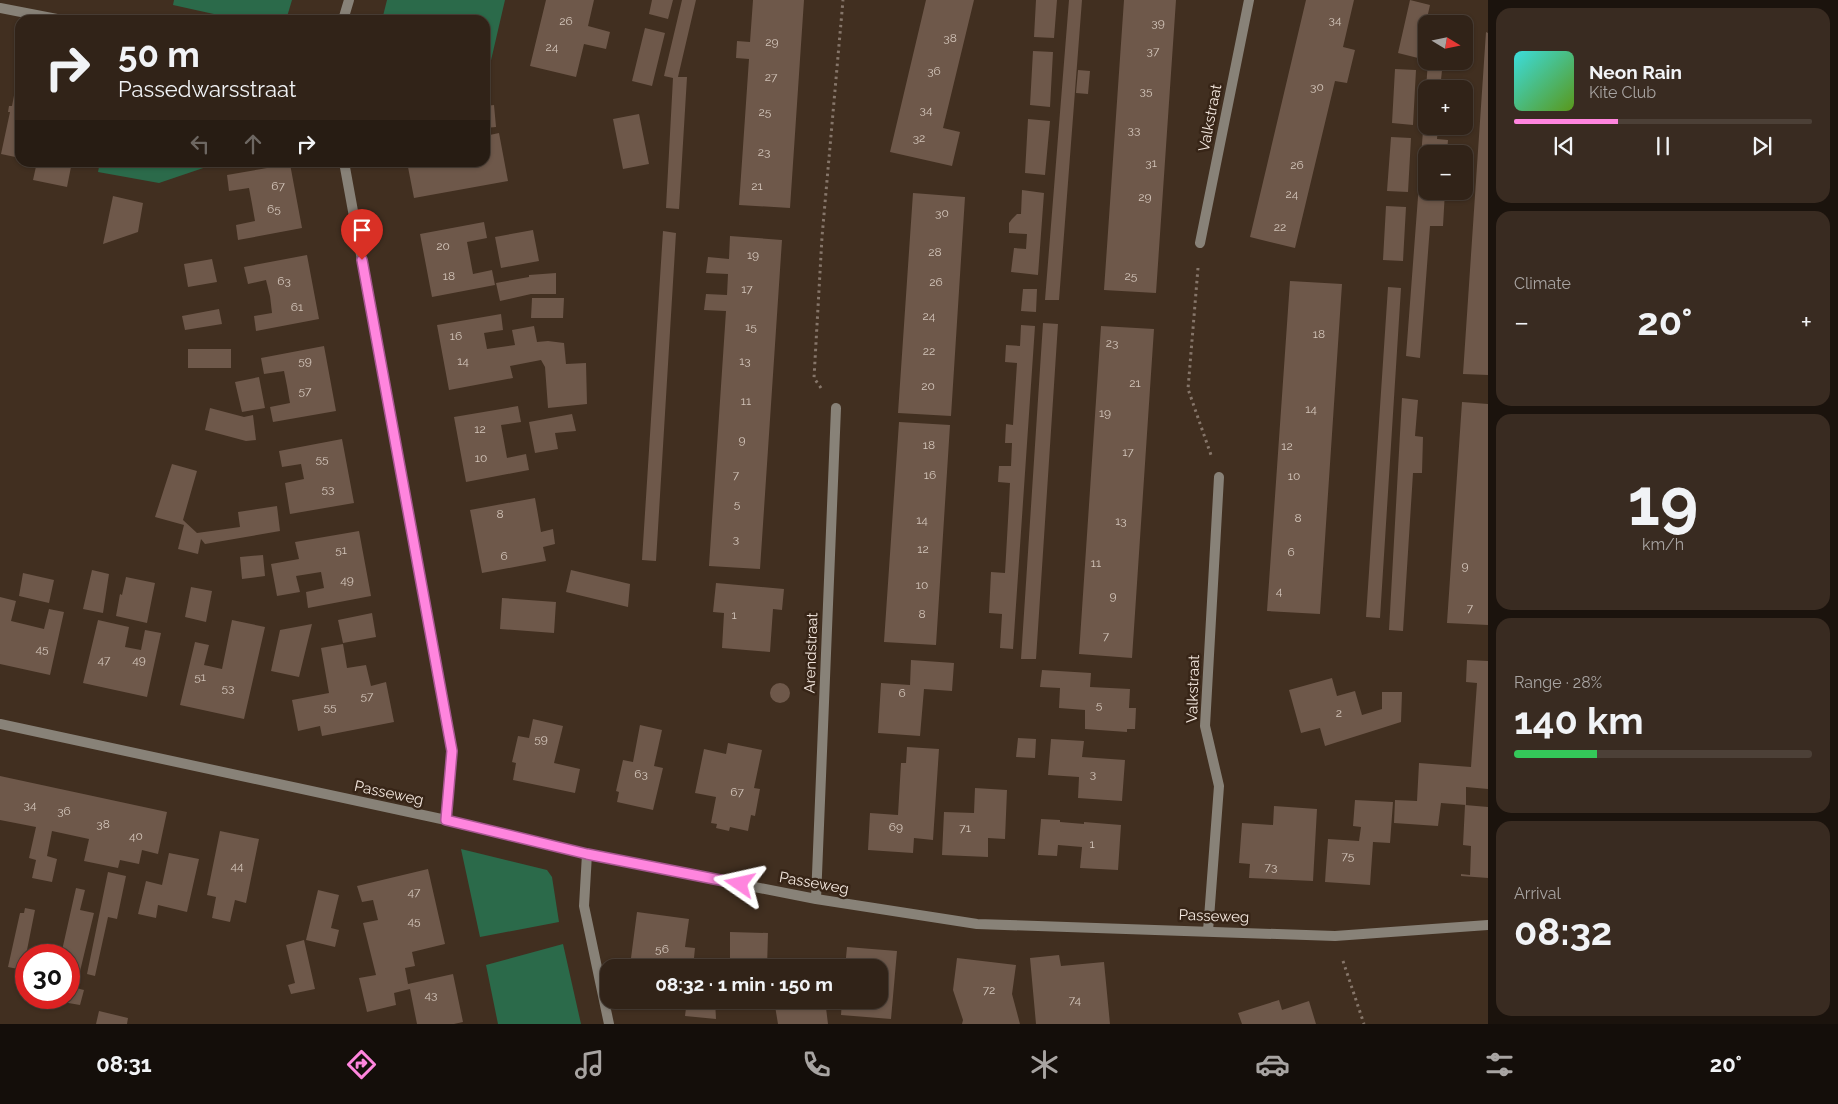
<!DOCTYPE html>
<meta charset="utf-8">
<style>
:root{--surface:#312318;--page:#392b21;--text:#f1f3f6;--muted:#a8a4a2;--line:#4c4037;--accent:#ff85de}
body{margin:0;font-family:Raleway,sans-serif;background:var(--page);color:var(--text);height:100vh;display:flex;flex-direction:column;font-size:19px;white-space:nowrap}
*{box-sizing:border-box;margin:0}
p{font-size:16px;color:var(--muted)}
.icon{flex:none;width:28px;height:28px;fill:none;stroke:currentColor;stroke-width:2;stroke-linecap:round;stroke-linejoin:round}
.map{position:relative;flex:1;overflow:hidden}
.details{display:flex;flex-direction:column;gap:8px;padding:8px;background:#1b130d;width:350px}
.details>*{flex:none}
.banner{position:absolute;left:15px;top:15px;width:475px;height:152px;border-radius:15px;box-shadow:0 1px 4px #0004,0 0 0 1px var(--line);background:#312318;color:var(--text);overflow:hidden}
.needle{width:32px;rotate:100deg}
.fabs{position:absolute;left:1418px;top:15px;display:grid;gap:10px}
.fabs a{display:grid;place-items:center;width:55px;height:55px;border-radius:10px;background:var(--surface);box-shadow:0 1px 4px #0004,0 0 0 1px var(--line);font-size:25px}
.speed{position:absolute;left:15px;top:944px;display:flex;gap:10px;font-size:25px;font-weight:700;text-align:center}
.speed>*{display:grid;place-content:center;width:65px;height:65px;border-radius:50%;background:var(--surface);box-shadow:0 1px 4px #0004,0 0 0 1px var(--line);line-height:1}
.speed .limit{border:8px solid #d22;background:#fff;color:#111}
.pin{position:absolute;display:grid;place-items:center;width:42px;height:42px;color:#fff;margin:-51px -21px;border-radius:50% 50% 50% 0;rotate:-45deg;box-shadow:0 0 5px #0007}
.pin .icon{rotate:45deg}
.me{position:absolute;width:55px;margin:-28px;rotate:281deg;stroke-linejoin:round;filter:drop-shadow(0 0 4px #0008)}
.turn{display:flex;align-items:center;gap:18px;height:105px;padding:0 20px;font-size:22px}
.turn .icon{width:65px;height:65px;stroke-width:2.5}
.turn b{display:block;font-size:35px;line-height:42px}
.lanes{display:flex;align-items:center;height:48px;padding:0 20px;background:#0003;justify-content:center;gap:25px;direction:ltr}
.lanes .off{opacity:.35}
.big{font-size:38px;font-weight:700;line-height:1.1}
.details .tile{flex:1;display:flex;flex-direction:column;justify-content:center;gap:8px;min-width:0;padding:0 18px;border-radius:15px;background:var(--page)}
.details .dial{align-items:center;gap:0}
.dial b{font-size:65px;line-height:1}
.song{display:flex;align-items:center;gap:15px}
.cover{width:60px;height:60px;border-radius:8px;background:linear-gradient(135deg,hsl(180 70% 55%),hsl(90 70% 35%))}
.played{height:5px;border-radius:2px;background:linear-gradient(90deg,var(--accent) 35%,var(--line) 35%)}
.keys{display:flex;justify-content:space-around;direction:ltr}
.heat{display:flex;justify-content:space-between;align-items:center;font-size:28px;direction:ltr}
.charge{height:8px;border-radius:4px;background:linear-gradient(90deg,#34c759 28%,var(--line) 0)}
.trip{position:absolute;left:600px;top:959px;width:288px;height:50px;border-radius:15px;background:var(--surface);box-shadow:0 1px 4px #0004,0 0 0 1px var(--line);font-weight:700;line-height:50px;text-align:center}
.menu{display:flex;height:80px;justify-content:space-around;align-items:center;background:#140e0a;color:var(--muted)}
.menu .icon{width:35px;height:35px}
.menu .current{color:var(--accent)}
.menu b{font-size:22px;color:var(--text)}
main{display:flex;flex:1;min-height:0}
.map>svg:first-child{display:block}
.green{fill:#2b6a4a}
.building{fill:#6e584a}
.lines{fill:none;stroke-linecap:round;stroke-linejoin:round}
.path{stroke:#86766a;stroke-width:3;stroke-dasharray:2.5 4;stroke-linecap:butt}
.minor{stroke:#888278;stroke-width:10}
.route-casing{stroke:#a65690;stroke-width:12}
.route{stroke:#ff85de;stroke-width:9}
.labels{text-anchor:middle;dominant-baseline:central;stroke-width:5;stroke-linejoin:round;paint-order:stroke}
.number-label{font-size:12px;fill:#d3c5ba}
.street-label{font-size:15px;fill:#f5e9e0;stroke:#372517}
</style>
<main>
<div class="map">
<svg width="1488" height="1024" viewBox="0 0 1488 1024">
<rect width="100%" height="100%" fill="#412f20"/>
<path class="green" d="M174,0H292L286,20H241L173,5Z
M387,0H505L489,69L485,67V20H382Z
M100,162H218V163L159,183L98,172Z
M461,849L547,870L552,877L559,922L480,937Z
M563,944L581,1024H498L486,965Z"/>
<path class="building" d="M546,0H594L588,26L610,32L606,49L584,44L576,77L530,66Z
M652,0H673L668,19L649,14Z
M682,0H696L678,77H687L679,209L666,208L673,78L664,76Z
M753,0H804L790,208L739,205L749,59L736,58L737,41L750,42Z
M926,0H974L943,128L960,132L952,166L890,152Z
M1036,0H1057L1054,38L1034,37Z
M1069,0H1082L1059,300H1045Z
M1124,0H1176L1156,293L1104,290Z
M1306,0H1354L1343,47L1355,50L1347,83L1335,81L1295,248L1250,237Z
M1410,0L1430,5L1418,58L1398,53Z
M645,28L665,33L652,86L632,81Z
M1486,32L1488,33V375L1463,374Z
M1033,51L1053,52L1050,107L1030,105Z
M1428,61H1443L1440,89H1426Z
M1395,69L1416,70L1413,125L1392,123Z
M1078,70L1090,71L1088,94L1076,93Z
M16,85L20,86V158L1,154L10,112H8L9,106H12Z
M1425,104H1426V126H1438L1437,139L1448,140L1447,152L1436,151V154H1426V191H1445L1443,226H1430L1420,358L1406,356Z
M494,105L496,127L485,128V106Z
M639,114L649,164L623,169L613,119Z
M1028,119L1050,121L1045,175L1025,173Z
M499,133L508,181L414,198L407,162H485V136Z
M1391,137L1411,138L1408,192L1387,191Z
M37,162H72L67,187L33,180Z
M290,164L302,228L238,240L236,225L255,221L252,204L249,188L229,191L227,175Z
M1022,190L1044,193L1038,275L1011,272L1014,248L1026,249L1027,234L1009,233V223L1012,219L1017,214H1021Z
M913,193L965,197L951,416L898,413Z
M113,196L143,203L138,232L103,244Z
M1386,206L1406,207L1403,261L1383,260Z
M484,222L487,238L467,242L473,274L492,270L495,285L432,297L420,234Z
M533,230L539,261L501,268L495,237Z
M663,231L676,233L656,561L642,560Z
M730,236L782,240L760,569L709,566L726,311L704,310L706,294L727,295L728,274L706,273L708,257L729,259Z
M307,255L319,319L256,331L254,316L272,313L270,296L266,280L248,284L244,267Z
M212,259L217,282L188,287L184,264Z
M556,273V294H531L500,301L496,283L529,277V275Z
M1290,281L1342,284L1320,614L1267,611Z
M1388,287L1401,288L1380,618L1366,617Z
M1023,289H1037L1036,312L1021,311Z
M532,298H564L563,318H531Z
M219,309L222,324L185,330L182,316Z
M501,314L503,330L484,333L487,349L515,345L512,330L534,326L537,342L548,341L564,343L566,364L586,363L587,404L548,408L545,367L541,360L510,366L513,378L449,390L437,325Z
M1043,323L1058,324L1036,659H1021Z
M1021,325L1035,326L1013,649L1000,648L1002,614L989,613L991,572L1005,573L1009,503L1010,483L998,482L999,466H1011L1012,443H1005L1006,424L1013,425L1017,363L1005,362L1006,345L1020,346Z
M1101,326L1154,329L1132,658L1079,654Z
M324,346L336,411L273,422L270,407L290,403L287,386L284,371L264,374L261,358Z
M188,349H231V368H188Z
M259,377L265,408L242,412L235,382Z
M1402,398L1418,400L1415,436L1423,437L1422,473H1413L1403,631L1389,630Z
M1462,402L1488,404V625L1447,623Z
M518,406L521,422L501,425L507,458L526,454L529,470L466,482L454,417Z
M210,408L244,417L253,415L256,440L246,441L205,430Z
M572,414L576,431L555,433L558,449L535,453L529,422Z
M899,422L950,425L936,645L884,642Z
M342,439L354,503L290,514L285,483L304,479L301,464L282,467L279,451Z
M172,464L197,471L183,520L197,533L240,527L238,512L277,506L280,531L205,544L201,539L198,554L178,549L184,525L155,517Z
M535,498L541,532L553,529L555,544L543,547L546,561L482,573L470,510Z
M359,531L371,596L308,608L306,592L324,588L321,572L296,576L300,592L277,596L271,564L299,559L295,542Z
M263,555L265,576L242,579L240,557Z
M92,570L109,574L103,613L83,609Z
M571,570L630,584L628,607L566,592Z
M23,573L54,580L49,603L19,596Z
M126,577L155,583L147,623L116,616L120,594L122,595Z
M716,583L784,589L782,610L773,609L770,652L722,648L724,613L713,612Z
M191,587L212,591L206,622L185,617Z
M0,597L16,601L11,621L44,629L49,609L64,612L50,675L0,664Z
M502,598L556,602L554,633L500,629Z
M372,613L376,637L343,643L338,620Z
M98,620L129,627L125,647L141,650L145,630L161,633L147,697L83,683Z
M232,620L265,627L244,719L180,705L195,642L209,645L204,665L222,669Z
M312,624L299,677L271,671L280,630Z
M343,644L347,668L366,665L371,686L386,682L394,722L322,736L320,726L298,731L292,700L329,693L321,648Z
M911,660L954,663L952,691L924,689L920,736L878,733L881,683L910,685Z
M1467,660L1488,661V789L1466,787V805L1441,803L1438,826L1394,823L1395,800L1417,801L1419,763L1471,767L1477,683L1466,682Z
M1042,670L1091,673L1090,687L1130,689L1129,708H1136L1135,729H1127V732L1085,729V710L1059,708L1060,688L1040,687Z
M1332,678L1337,696L1355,691L1362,715L1382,709V692H1402L1401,722L1325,746L1320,728L1301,733L1289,690Z
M770 693a10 10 0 1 1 20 0a10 10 0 1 1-20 0Z
M533,719L563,726L554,763L580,769L575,793L513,780L516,763L512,762L518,736L529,738Z
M640,725L662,730L654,766L663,768L653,810L617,802L619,792L616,791L623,760L633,762Z
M1018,738L1036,739L1035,758L1016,757Z
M1051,739L1084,741L1082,757L1125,760L1122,801L1078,798L1079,777L1048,775Z
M728,743L762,750L754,788L760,789L755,816L751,815L748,831L730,827L729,831L716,828L717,824L711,823L716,797L695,793L704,749L726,754Z
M907,747L939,749L933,840L914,838L913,853L868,850L870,813L898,815L901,763H906Z
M0,776L167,812L158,854L142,850L139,864L120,860L118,868L84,861L89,839L52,831L47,856L57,859L52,882L32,878L36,860L29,858L36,827L0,820Z
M975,788L1007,790L1005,839L988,838V857L942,855L944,812L974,813Z
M1355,800L1393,802L1390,843L1373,842L1370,885L1325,882L1328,839L1359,841L1361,827L1353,826Z
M1465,805L1488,807V878L1461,876V874L1470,875L1471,846L1463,845Z
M1274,806L1317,809L1313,881L1249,878L1250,864L1239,863L1242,823L1273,825Z
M1041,819L1060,820V822L1084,824V822L1121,825L1118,870L1080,868L1082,847L1058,845L1057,856L1038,855Z
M220,831L259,839L246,903L235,900L230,922L212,918L216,897L207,895Z
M169,853L199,859L187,912L158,905L156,918L138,914L146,881L162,885Z
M428,869L445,944L412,952L415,966L405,968L408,984L453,974L463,1022L454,1024H417L410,989L394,993L396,1005L367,1012L359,978L376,975L363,923L378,920L373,900L362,902L357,886Z
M108,872L126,876L117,919L108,917L95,976L87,974Z
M76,888L85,890L80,910L94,913L76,988L84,990L80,1005L51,1000V998H69V955H61Z
M318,890L339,895L331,928L339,930L335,947L306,940Z
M25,908L35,910L23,970L8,967L20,913H24Z
M637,912L689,919L685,947L695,948L693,968H650L651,961L631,958Z
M730,932L768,933L767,968H730Z
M304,940L315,989L291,994L288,985L295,983L286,945Z
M46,944L61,947L59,955H44Z
M847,947L897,951L891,1019L841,1015L842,1000H879V968H845Z
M1059,955L1061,966L1104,962L1110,1024H1036L1030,958Z
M957,958L1016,965L1012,994L1020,1024H962L963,1020L953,990Z
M820,963V968H796V966Z
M687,1000H715L716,1019L685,1016Z
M729,1000H766V1007L729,1006Z
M774,1000H825L828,1024H778Z
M1279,1000L1282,1010L1309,1001L1316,1024H1242L1238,1013Z
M99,1011L128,1018L127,1024H96Z"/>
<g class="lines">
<path class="path" d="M1198,268L1188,389L1211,455
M821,388L814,378L822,237L843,0
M1343,961L1364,1024"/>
<path class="minor" d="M0,8L62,20
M343,20L349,0
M344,162L452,751L446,820
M1200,243L1249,0
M0,724L446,820L587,854L816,899L977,924L1335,936L1488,925
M587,854L584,906L609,1024
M816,899L836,408
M1208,931L1219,786L1205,726L1219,477"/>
</g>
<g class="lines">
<g class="route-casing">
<path id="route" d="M362,260L452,751L446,820L587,854L740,884"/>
</g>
<use href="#route" class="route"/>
</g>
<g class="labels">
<g class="number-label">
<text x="1335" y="20">34</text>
<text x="566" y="21">26</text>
<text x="1158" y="23">39</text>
<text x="950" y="38">38</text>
<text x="772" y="42">29</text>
<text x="552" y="47">24</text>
<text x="1153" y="51">37</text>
<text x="934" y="71">36</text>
<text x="771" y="77">27</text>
<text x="1317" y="87">30</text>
<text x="1146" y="91">35</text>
<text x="926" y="110">34</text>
<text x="765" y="112">25</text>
<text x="1134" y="130">33</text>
<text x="919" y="138">32</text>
<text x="764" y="152">23</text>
<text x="1151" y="163">31</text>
<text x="1297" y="165">26</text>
<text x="278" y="186">67</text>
<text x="757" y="186">21</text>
<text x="1292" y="194">24</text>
<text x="1145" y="197">29</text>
<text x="274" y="209">65</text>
<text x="942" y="213">30</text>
<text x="1280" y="227">22</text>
<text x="443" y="246">20</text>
<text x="935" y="252">28</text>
<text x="753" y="255">19</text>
<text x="449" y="276">18</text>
<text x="1131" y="276">25</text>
<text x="284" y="281">63</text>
<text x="936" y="282">26</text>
<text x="747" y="289">17</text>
<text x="297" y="307">61</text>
<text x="929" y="316">24</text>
<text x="751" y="327">15</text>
<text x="1319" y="334">18</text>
<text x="456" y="336">16</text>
<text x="1112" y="343">23</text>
<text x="929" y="351">22</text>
<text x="305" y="361">59</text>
<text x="463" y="361">14</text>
<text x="745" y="361">13</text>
<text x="1135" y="383">21</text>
<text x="928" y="386">20</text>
<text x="305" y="391">57</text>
<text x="746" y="401">11</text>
<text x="1311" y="409">14</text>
<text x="1105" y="413">19</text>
<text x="480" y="429">12</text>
<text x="742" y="440">9</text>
<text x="929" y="445">18</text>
<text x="1287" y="446">12</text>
<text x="1128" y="452">17</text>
<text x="481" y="458">10</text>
<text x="322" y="459">55</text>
<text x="736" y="475">7</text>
<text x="930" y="475">16</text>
<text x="1294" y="476">10</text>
<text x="328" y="489">53</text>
<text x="737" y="504">5</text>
<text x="500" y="514">8</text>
<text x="1298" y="518">8</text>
<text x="922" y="520">14</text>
<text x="1121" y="521">13</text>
<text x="736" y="539">3</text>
<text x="923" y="549">12</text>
<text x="341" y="550">51</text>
<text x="1291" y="552">6</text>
<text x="504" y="556">6</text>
<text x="1096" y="563">11</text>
<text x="1465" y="566">9</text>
<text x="347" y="580">49</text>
<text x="922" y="585">10</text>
<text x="1279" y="591">4</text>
<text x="1113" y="596">9</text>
<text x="1470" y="608">7</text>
<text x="922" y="614">8</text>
<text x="734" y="615">1</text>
<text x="1106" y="636">7</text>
<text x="42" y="649">45</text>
<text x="104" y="660">47</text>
<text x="139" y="660">49</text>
<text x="200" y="677">51</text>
<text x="228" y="688">53</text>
<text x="902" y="693">6</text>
<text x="367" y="696">57</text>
<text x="1099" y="705">5</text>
<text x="330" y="707">55</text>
<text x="1339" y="713">2</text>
<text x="541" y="739">59</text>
<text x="641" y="774">63</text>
<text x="1093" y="774">3</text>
<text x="737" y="792">67</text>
<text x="30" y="805">34</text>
<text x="64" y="811">36</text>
<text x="103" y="824">38</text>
<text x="896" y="827">69</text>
<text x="965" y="828">71</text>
<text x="136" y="836">40</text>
<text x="1092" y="844">1</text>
<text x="1348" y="856">75</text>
<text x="237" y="866">44</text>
<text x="1271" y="867">73</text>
<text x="414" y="892">47</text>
<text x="414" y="921">45</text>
<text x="662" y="949">56</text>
<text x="989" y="990">72</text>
<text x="431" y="995">43</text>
<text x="1075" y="1000">74</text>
</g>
<g class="street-label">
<text transform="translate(1210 118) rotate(-79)">Valkstraat</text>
<text transform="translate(811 653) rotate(-88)">Arendstraat</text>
<text transform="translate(1193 689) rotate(-88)">Valkstraat</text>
<text transform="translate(389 793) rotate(12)">Passeweg</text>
<text transform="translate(814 883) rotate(10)">Passeweg</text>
<text transform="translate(1214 916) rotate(2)">Passeweg</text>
</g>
</g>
</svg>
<div class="fabs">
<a><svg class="needle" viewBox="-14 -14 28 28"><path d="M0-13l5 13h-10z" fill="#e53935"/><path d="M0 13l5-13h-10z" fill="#a8a4a2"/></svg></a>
<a>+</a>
<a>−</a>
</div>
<div class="speed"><div class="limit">30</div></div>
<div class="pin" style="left:362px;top:260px;background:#d93025"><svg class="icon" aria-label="arrive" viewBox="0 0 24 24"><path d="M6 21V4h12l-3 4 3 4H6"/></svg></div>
<svg class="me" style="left:740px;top:884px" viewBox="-20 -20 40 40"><path d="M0-17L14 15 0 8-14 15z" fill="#ff85de" stroke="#fff" stroke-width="4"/></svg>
<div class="trip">08:32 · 1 min · 150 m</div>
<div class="banner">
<div class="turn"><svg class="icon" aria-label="right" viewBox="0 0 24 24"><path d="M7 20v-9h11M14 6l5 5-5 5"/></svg><div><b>50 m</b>Passedwarsstraat</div></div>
<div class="lanes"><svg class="icon off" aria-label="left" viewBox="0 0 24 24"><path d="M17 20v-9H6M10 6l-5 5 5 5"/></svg><svg class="icon off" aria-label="ahead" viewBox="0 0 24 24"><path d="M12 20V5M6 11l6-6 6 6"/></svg><svg class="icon" aria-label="right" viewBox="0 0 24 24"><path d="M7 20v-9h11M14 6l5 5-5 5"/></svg></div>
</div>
</div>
<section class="details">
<div class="tile">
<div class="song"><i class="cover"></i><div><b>Neon Rain</b><p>Kite Club</p></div></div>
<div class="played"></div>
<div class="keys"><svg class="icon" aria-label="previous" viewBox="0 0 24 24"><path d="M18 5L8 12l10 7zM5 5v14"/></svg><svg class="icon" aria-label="pause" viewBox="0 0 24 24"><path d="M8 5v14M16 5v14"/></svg><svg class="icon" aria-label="next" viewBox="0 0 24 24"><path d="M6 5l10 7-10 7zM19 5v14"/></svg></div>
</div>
<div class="tile"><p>Climate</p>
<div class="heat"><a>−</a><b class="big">20°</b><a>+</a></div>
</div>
<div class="tile dial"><b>19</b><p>km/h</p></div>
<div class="tile"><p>Range · 28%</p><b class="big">140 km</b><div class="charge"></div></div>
<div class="tile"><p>Arrival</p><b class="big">08:32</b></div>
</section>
</main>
<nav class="menu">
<b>08:31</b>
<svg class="icon current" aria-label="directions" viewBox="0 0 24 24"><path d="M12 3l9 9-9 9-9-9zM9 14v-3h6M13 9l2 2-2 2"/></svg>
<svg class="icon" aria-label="music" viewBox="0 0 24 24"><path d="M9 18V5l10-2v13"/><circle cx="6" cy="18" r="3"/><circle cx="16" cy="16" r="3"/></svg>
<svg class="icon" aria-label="phone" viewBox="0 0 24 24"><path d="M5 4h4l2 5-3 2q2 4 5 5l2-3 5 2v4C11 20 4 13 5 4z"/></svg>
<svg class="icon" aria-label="climate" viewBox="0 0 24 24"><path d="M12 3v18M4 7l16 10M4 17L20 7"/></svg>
<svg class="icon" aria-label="car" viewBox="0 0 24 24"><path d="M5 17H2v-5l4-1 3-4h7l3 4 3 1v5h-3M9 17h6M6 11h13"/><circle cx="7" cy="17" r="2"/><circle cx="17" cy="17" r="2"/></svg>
<svg class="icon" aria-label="filters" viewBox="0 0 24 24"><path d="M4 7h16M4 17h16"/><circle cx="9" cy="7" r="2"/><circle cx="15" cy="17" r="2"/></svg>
<b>20°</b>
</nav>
